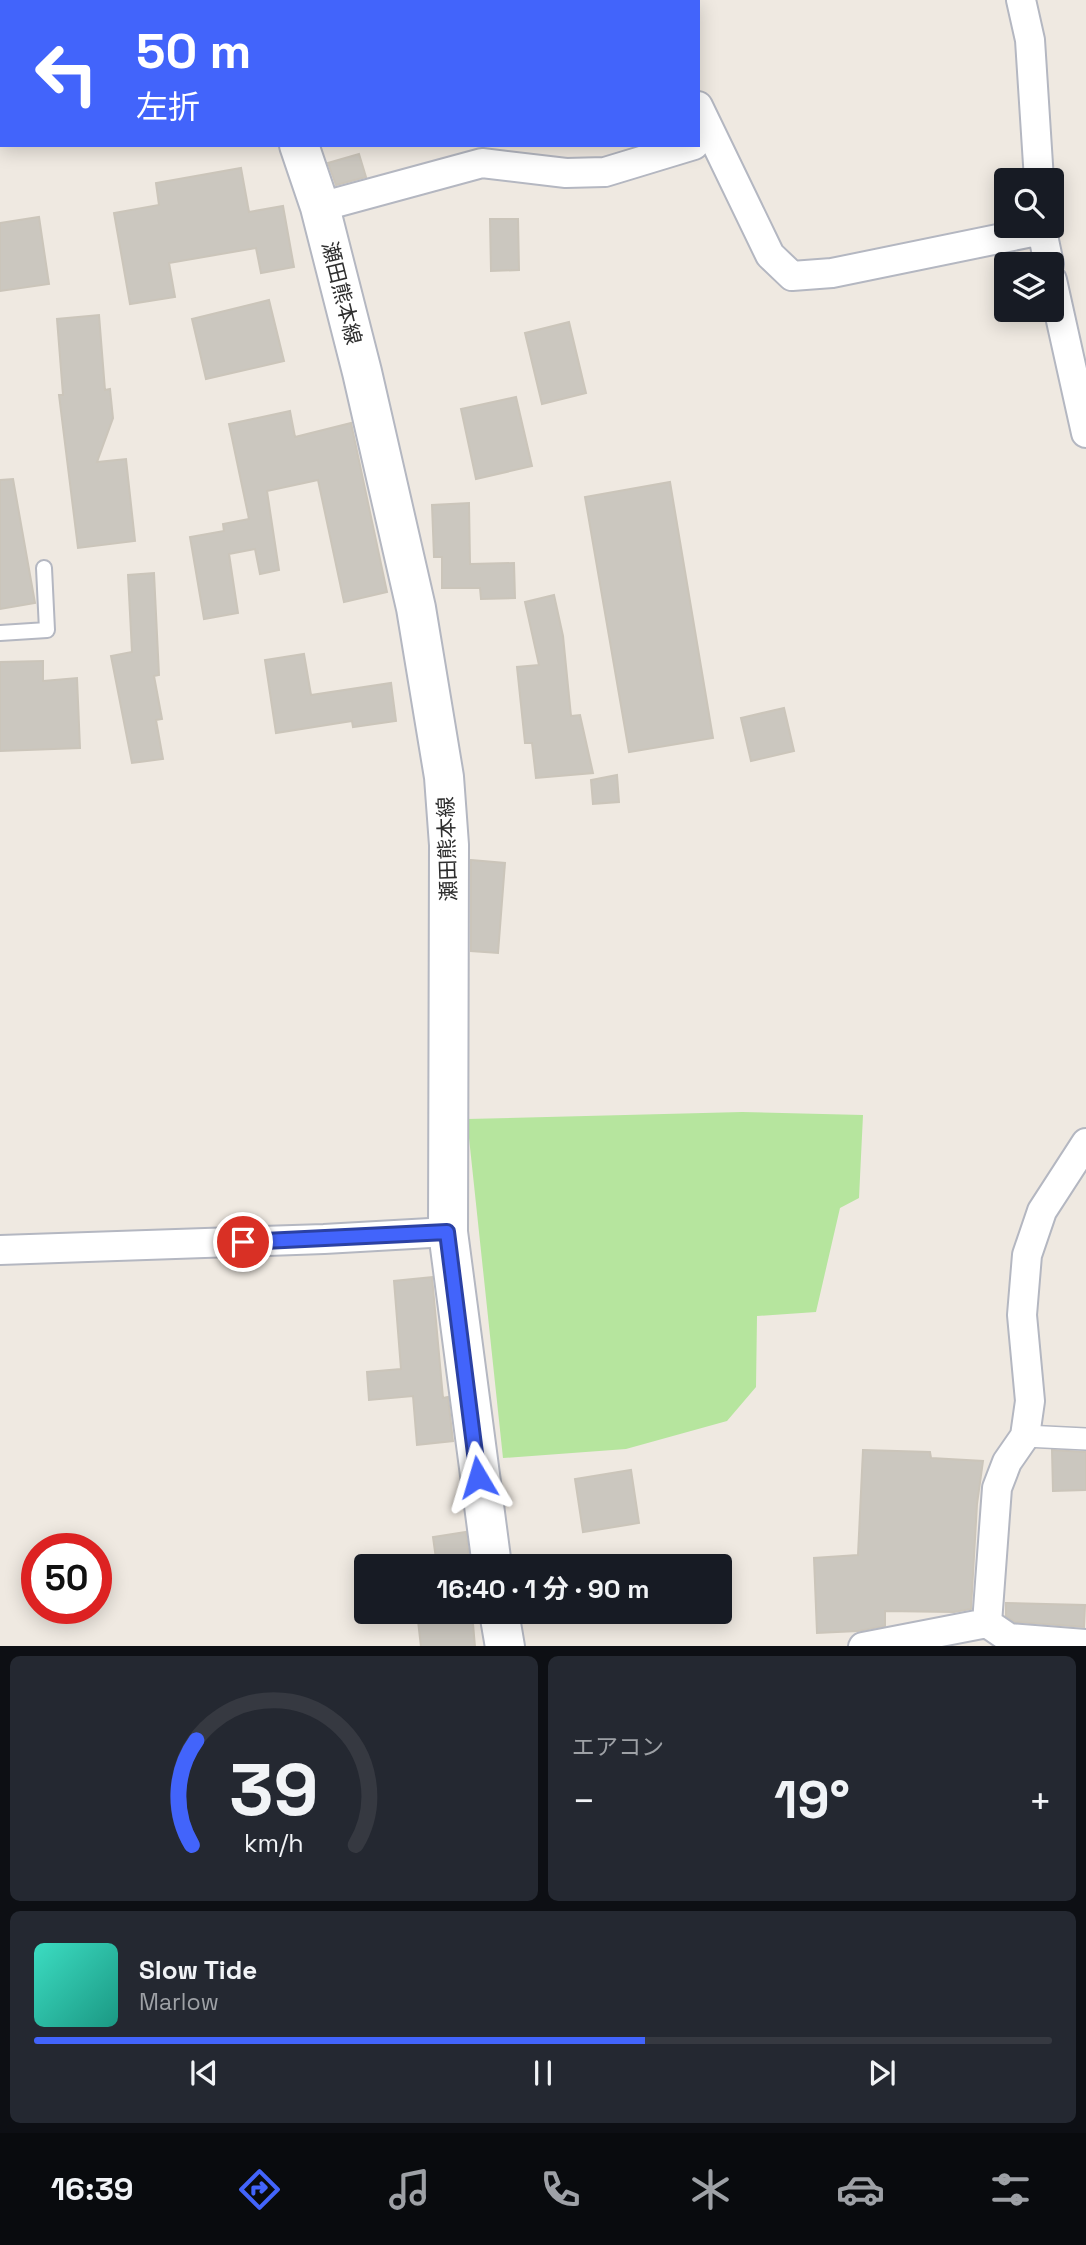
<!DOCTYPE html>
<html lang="ja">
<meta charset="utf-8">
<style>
:root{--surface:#171b24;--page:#242831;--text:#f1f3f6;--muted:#9ea1a6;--line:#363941;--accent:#4264fb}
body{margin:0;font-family:"Space Grotesk","Noto Sans JP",sans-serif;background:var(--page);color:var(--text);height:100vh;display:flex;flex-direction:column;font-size:26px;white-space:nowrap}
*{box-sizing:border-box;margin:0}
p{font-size:23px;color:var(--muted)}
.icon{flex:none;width:38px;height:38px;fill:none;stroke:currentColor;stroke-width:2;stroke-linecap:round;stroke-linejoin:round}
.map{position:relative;height:1646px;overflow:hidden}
.drawer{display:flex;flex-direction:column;gap:10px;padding:10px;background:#0d0f14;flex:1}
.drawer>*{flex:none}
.banner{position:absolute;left:0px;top:0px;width:700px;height:147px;box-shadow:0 4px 18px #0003;background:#4264fb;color:#fff;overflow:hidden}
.buttons{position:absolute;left:994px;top:168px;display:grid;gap:14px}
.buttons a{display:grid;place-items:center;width:70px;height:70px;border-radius:7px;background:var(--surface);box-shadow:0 4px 18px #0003;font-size:35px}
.speed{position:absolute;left:21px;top:1533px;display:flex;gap:14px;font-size:35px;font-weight:700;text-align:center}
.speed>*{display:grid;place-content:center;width:91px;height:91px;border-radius:50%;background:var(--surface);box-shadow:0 4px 18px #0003;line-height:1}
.speed .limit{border:10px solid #d22;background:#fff;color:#111}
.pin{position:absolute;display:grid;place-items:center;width:60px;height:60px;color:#fff;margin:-30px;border:4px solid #fff;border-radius:50%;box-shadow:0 2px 7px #0007}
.me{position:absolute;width:77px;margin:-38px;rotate:353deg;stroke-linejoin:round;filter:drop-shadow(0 0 5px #0008)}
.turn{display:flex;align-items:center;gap:24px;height:147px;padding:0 21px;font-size:32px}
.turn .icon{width:91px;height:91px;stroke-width:2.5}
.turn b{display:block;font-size:49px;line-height:60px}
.big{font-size:52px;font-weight:700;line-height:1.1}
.drawer .widget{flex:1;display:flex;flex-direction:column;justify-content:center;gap:10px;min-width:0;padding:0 24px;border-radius:10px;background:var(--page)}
.drawer .dial{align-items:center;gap:0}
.dial svg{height:182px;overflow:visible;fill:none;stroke:var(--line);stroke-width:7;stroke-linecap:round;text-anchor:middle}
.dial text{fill:var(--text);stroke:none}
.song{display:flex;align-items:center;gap:21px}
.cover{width:84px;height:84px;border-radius:10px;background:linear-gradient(135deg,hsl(170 70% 55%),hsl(170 70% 35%))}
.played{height:7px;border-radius:4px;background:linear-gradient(90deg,var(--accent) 60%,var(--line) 60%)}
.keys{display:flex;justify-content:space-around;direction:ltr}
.heat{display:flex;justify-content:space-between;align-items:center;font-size:38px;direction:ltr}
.drawer .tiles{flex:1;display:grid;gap:10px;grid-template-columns:1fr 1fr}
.widget:last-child{grid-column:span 2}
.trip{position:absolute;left:354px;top:1554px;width:378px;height:70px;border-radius:7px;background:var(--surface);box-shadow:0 4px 18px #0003;font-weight:700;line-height:70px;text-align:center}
.tab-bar{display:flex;height:112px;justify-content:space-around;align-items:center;background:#090b0e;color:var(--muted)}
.tab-bar .icon{width:49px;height:49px}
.tab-bar .current{color:var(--accent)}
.tab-bar b{font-size:32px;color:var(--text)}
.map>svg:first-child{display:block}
.green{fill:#b6e59e}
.building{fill:#cbc7bf;stroke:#cbc5ba;stroke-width:2}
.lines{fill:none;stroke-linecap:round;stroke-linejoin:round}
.service-casing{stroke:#b4b7c1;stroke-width:18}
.pedestrian-casing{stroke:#b4b7c1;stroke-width:24}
.minor-casing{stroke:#b4b7c1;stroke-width:32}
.secondary-casing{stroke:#b4b7c1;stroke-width:42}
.service{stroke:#fff;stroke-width:14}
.pedestrian{stroke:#fff;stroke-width:21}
.minor{stroke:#fff;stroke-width:28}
.secondary{stroke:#fff;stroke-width:38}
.route-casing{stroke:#2b41a3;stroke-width:18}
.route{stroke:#4264fb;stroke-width:12}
.labels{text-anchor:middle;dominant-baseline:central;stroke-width:6;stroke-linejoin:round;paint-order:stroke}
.street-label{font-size:21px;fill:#2e2e2e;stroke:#fff}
</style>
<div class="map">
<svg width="1086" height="1647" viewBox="0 0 1086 1647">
<rect width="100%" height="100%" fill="#efe9e1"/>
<path class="green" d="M742,1112L863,1115L859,1198L840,1208L816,1312L757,1316L756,1387L727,1421L626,1449L503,1458L467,1119Z"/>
<path class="building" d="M359,154L366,177L336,185L328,163Z
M241,168L249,212L283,206L294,267L261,273L256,248L169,263L175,297L130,304L114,213L159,205L156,183Z
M39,217L49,284L0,291V223Z
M490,219H518L519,270L491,271Z
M269,300L284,361L206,379L192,319Z
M99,315L105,390L110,389L113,418L97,462L126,459L135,541L78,548L59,395H63L57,319Z
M569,322L586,393L542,404L525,333Z
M516,397L532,466L476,479L461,409Z
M290,411L295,437L351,423L387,592L344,602L318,480L267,491L279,570L260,574L255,549L229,554L238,613L204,619L190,537L224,531L223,524L249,519L229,424Z
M13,479L35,603L0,609V480Z
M670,482L713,738L629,752L585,497Z
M469,503L470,564L514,563L515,598L481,599L480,588H442V557H434L432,505Z
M154,573L159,675L154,676L162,719L156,720L163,759L132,763L111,656L132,652L128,575Z
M554,595L563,636L571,716L580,715L593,773L536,778L532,743H525L517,667L539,665L525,602Z
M304,654L311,695L391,683L396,721L353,727L352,721L276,733L265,660Z
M43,661V681L77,678L80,748L0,751V662Z
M784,708L794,751L751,761L741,718Z
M617,775L619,802L593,804L591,780Z
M471,860L505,863L498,953L471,951Z
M432,1277L443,1398L448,1397L453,1441L417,1445L413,1396L369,1400L367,1372L401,1369L394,1281Z
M863,1450L930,1452L931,1458L983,1461L977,1504L971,1609L954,1612L885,1611V1626L858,1631L817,1633L814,1558L858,1555Z
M1052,1450L1086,1452V1490L1053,1491Z
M631,1470L639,1523L583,1532L575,1479Z
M466,1532L470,1566H437L433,1537Z
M1006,1603L1085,1605L1084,1627L1015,1622L1006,1616Z
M417,1612H472L475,1647H421Z"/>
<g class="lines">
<g class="service-casing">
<path id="service" d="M0,633L47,630L44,568"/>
</g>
<g class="pedestrian-casing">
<path id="pedestrian" d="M1025,1436L1086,1439"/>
</g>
<g class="minor-casing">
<path id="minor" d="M585,0L588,2
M1021,0L1030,40L1039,180
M698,106L770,255L792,276L832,273L1042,230
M320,207L482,163L566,173L605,172L694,145
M1041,226L1049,264
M1052,280L1086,433
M0,1250L324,1239L448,1232
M987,1623L1009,1638L1086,1644
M863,1647L987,1623L997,1488L1007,1462L1025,1436L1030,1401L1022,1315L1027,1255L1042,1211L1086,1143"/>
</g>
<g class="secondary-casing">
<path id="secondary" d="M250,0V2
M299,145L320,207L362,372L416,608L444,777L449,845L448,1232L492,1566
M499,1612L505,1647"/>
</g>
<use href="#service" class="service"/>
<use href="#pedestrian" class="pedestrian"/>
<use href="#minor" class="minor"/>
<use href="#secondary" class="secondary"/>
</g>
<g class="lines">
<g class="route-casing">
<path id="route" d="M243,1242L447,1232L478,1477"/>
</g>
<use href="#route" class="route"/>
</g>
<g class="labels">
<g class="street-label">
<text transform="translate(342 293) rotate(76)">瀬田熊本線</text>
<text transform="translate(447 849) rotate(-92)">瀬田熊本線</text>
</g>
</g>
</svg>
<div class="buttons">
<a><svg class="icon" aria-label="search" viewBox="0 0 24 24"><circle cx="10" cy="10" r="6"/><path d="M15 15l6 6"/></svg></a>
<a><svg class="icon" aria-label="layers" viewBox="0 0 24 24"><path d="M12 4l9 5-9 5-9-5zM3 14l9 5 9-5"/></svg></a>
</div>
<div class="speed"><div class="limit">50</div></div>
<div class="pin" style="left:243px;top:1242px;background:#d93025"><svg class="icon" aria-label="arrive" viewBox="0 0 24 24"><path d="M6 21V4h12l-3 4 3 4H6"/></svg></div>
<svg class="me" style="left:478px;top:1477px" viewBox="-20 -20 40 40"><path d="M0-17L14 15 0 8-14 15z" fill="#4264fb" stroke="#fff" stroke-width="4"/></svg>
<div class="trip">16:40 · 1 分 · 90 m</div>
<div class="banner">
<div class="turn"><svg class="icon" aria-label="left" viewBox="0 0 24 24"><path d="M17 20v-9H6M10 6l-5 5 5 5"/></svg><div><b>50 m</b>左折</div></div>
</div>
</div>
<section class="drawer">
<div class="tiles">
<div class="widget dial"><svg viewBox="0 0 100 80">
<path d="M14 69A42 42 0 1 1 86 69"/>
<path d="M14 69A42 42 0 0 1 16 23" stroke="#4264fb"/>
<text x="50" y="56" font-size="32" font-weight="700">39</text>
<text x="50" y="72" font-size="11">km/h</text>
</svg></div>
<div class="widget"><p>エアコン</p>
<div class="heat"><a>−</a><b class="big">19°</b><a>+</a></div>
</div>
<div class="widget">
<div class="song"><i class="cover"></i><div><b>Slow Tide</b><p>Marlow</p></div></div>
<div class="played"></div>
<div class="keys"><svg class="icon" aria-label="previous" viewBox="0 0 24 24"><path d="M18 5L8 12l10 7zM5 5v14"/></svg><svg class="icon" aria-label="pause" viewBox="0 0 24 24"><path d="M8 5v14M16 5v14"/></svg><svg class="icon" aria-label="next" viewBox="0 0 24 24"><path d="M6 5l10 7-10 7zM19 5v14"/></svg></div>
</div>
</div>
</section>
<nav class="tab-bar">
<b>16:39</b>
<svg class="icon current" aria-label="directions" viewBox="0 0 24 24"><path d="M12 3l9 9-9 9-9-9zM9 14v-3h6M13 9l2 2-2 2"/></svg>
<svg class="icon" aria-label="music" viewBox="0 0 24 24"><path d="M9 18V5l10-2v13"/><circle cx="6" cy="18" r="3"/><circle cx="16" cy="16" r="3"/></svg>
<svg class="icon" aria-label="phone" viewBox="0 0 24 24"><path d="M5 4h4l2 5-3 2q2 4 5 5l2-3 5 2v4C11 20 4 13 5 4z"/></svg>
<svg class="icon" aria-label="climate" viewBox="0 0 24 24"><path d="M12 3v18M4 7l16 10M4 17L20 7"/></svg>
<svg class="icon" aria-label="car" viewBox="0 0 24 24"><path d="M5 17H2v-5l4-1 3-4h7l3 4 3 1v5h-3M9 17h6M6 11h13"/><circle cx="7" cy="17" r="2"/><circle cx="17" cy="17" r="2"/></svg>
<svg class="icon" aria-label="filters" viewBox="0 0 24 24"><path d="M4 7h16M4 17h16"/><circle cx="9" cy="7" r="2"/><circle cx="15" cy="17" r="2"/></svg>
</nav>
